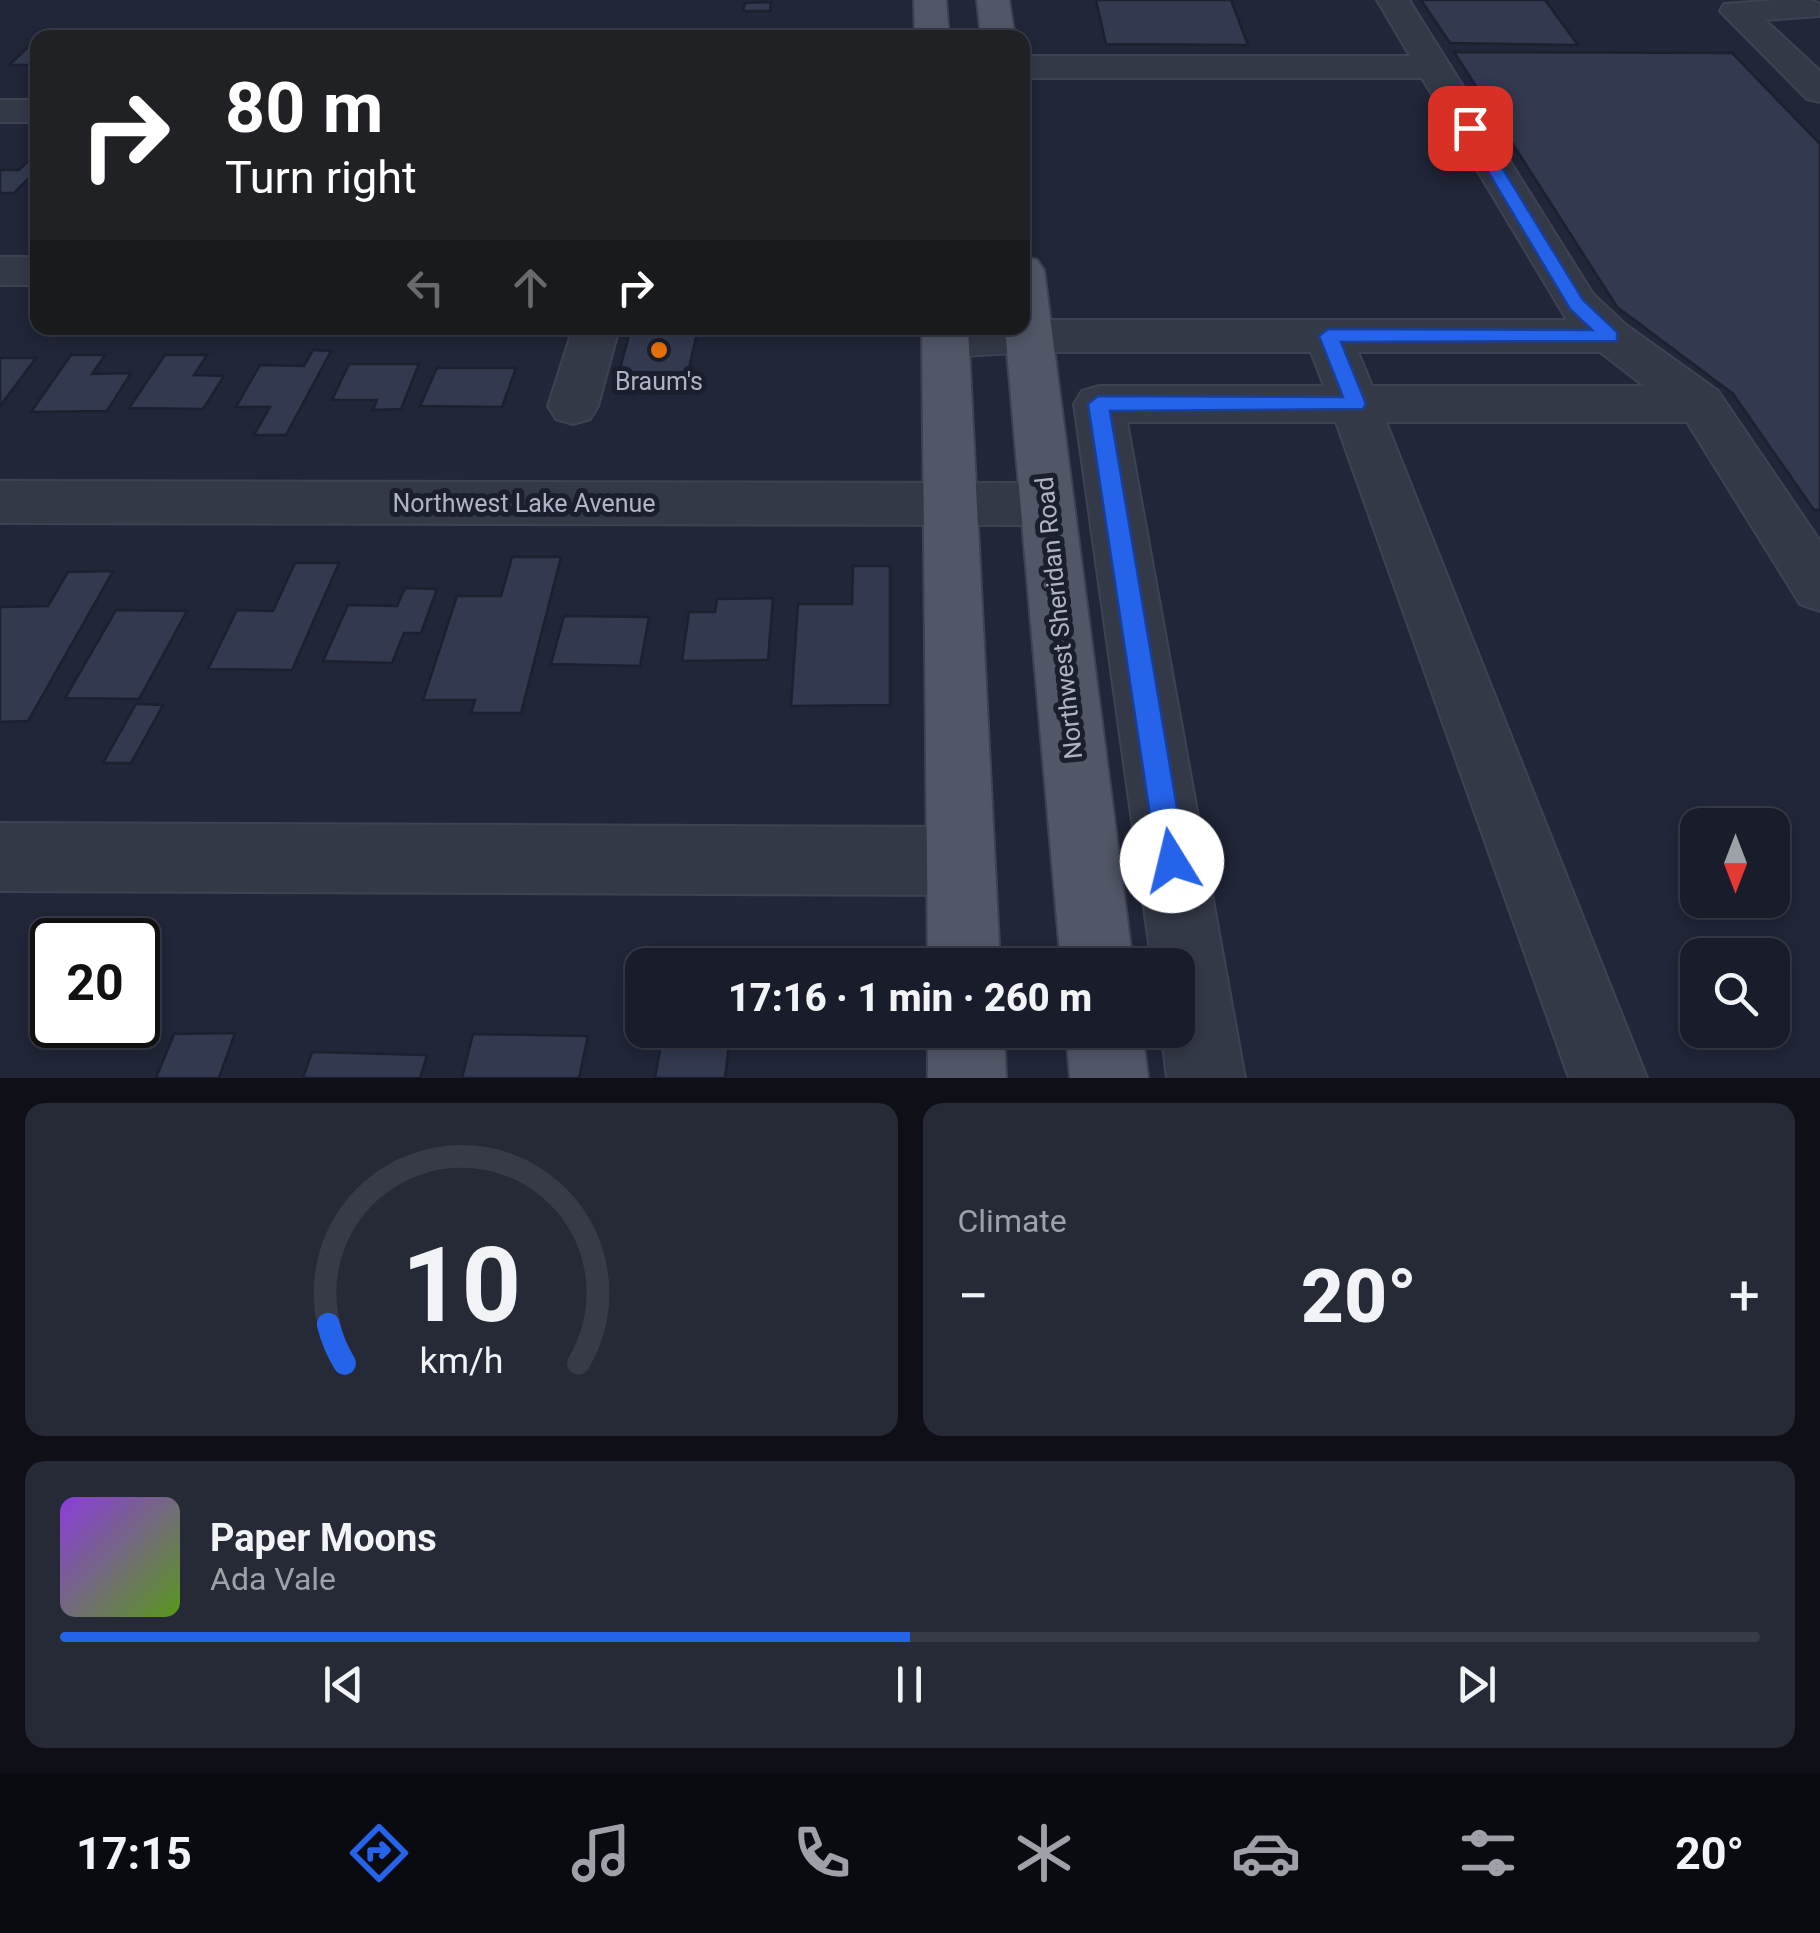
<!DOCTYPE html>
<meta charset="utf-8">
<style>
:root{--surface:#191c2a;--page:#262936;--text:#f1f3f6;--muted:#9fa1a8;--line:#373a47;--accent:#2563eb}
body{margin:0;font-family:Roboto,sans-serif;background:var(--page);color:var(--text);height:100vh;display:flex;flex-direction:column;font-size:38px;white-space:nowrap}
*{box-sizing:border-box;margin:0}
p{font-size:32px;color:var(--muted)}
.icon{flex:none;width:55px;height:55px;fill:none;stroke:currentColor;stroke-width:2;stroke-linecap:round;stroke-linejoin:round}
.map{position:relative;height:1078px;overflow:hidden}
.sheet{display:flex;flex-direction:column;gap:25px;padding:25px;background:#0e0f17;flex:1}
.sheet>*{flex:none}
.banner{position:absolute;left:30px;top:30px;width:1000px;height:305px;border-radius:20px;box-shadow:0 5px 15px #0003,0 0 0 2px var(--line);background:#202124;color:#fff;overflow:hidden}
.needle{width:65px;rotate:180deg}
.fabs{position:absolute;left:1680px;top:808px;display:grid;gap:20px}
.fabs a{display:grid;place-items:center;width:110px;height:110px;border-radius:20px;background:var(--surface);box-shadow:0 5px 15px #0003,0 0 0 2px var(--line);font-size:50px}
.speed{position:absolute;left:30px;top:918px;display:flex;gap:20px;font-size:50px;font-weight:700;text-align:center}
.speed>*{display:grid;place-content:center;width:130px;height:130px;border-radius:50%;background:var(--surface);box-shadow:0 5px 15px #0003,0 0 0 2px var(--line);line-height:1}
.speed .limit{border:5px solid #111;border-radius:15px;background:#fff;color:#111}
.pin{position:absolute;display:grid;place-items:center;width:85px;height:85px;color:#fff;margin:-42px;border-radius:20px;box-shadow:0 5px 15px #0006}
.me{position:absolute;width:110px;margin:-55px;rotate:351deg;stroke-linejoin:round;filter:drop-shadow(0 0 8px #0008)}
.turn{display:flex;align-items:center;gap:35px;height:210px;padding:0 30px;font-size:45px}
.turn .icon{width:130px;height:130px;stroke-width:2.5}
.turn b{display:block;font-size:70px;line-height:85px}
.lanes{display:flex;align-items:center;height:95px;padding:0 30px;background:#0003;justify-content:center;gap:50px;direction:ltr}
.lanes .off{opacity:.35}
.big{font-size:75px;font-weight:800;line-height:1.1}
.sheet .card{flex:1;display:flex;flex-direction:column;justify-content:center;gap:15px;min-width:0;padding:0 35px;border-radius:20px;background:var(--page)}
.sheet .dial{align-items:center;gap:0}
.dial svg{height:260px;overflow:visible;fill:none;stroke:var(--line);stroke-width:7;stroke-linecap:round;text-anchor:middle}
.dial text{fill:var(--text);stroke:none}
.song{display:flex;align-items:center;gap:30px}
.cover{width:120px;height:120px;border-radius:15px;background:linear-gradient(135deg,hsl(270 70% 55%),hsl(90 70% 35%))}
.played{height:10px;border-radius:5px;background:linear-gradient(90deg,var(--accent) 50%,var(--line) 50%)}
.keys{display:flex;justify-content:space-around;direction:ltr}
.heat{display:flex;justify-content:space-between;align-items:center;font-size:55px;direction:ltr}
.sheet .tiles{flex:1;display:grid;gap:25px;grid-template-columns:1fr 1fr}
.card:last-child{grid-column:span 2}
.trip{position:absolute;left:625px;top:948px;width:570px;height:100px;border-radius:20px;background:var(--surface);box-shadow:0 5px 15px #0003,0 0 0 2px var(--line);font-weight:800;line-height:100px;text-align:center}
.tab-bar{display:flex;height:160px;justify-content:space-around;align-items:center;background:#0a0b11;color:var(--muted)}
.tab-bar .icon{width:70px;height:70px}
.tab-bar .selected{color:var(--accent)}
.tab-bar b{font-size:45px;color:var(--text)}
.map>svg:first-child{display:block}
.building{fill:#33394f;stroke:#1c202f;stroke-width:2.5}
.lines{fill:none;stroke-linecap:round;stroke-linejoin:round}
.minor-casing{stroke:#3e4252;stroke-width:4}
.major-casing{stroke:#3e4252;stroke-width:4}
.minor{fill:#343948;fill-rule:evenodd}
.major{fill:#525768;fill-rule:evenodd}
.route{fill:#2563eb;stroke:#184099;stroke-width:2.5}
.food-dot{fill:#e8710a;stroke:#1a1e2d;stroke-width:4}
.labels{text-anchor:middle;dominant-baseline:central;stroke-width:10;stroke-linejoin:round;paint-order:stroke}
.poi-label{font-size:25px;fill:#afb3c5;stroke:#1a1e2d}
.street-label{font-size:25px;fill:#afb3c5;stroke:#1a1e2d}
</style>
<div class="map">
<svg width="1820" height="1078" viewBox="0 0 1820 1078">
<rect width="100%" height="100%" fill="#212638"/>
<path class="building" d="M1096,0H1231L1248,45L1106,44Z
M1421,0H1545L1578,45L1450,43Z
M771,2L770,11H743L745,3Z
M28,47H38V65H9Z
M1454,52L1732,53L1820,144V510H1814L1733,394L1617,307Z
M38,151V169L14,193H0V170H19Z
M631,328H698L688,373L619,372Z
M313,350L331,351L286,435H254L270,407H236L260,365L304,366Z
M71,355H105L92,374L131,373L107,411L31,412Z
M165,355H207L194,375L224,376L203,409L129,408Z
M0,358H36L0,406Z
M349,364H419L401,409L373,410L377,400H332Z
M437,368H516L502,407L420,406Z
M512,557H561L521,713H471L475,700H423L457,596H501Z
M295,563H339L292,670L208,669L237,610L273,611Z
M853,566H890V705L791,706L798,604H852Z
M113,571L28,721L0,722V607L48,606L68,572Z
M405,588L437,589L421,633H404L392,663L323,661L348,605L397,606Z
M773,598L768,660L682,661L689,612H715L717,599Z
M116,610L187,611L139,699L65,698Z
M564,616L649,617L640,666L551,664Z
M136,704L163,705L131,763H103Z
M235,1033L219,1078H156L174,1034Z
M473,1034L588,1036L579,1078H462Z
M661,1044L729,1045L725,1078H655Z
M312,1052L427,1055L420,1078H303Z"/>
<g class="lines">
<g class="minor-casing">
<path id="minor" d="M1377,0H1409L1593,294L1626,325L1718,391L1820,541V611L1800,604L1687,422H1386L1647,1078H1569L1336,422H1127L1245,1078H1167L1161,1030H1178V965H1152L1074,404L1082,391L1099,386H1324L1311,352H1030L946,357L929,352L923,341L929,330L938,328H1022V321L1030,320H1567L1422,78H1022V56H1410ZM1358,352H1600L1644,386H1372Z
M1776,0H1810L1820,4L1819,16L1765,20L1820,71V102L1807,99L1720,11L1724,4Z
M0,100H38V122H0Z
M0,257H38V285H0Z
M573,328H619L598,406L590,419L573,424L556,419L548,406Z
M0,481L1047,483L1066,489L1074,504L1066,519L1047,525L0,523Z
M0,823L961,827L985,837L995,861L985,885L961,895L0,891Z"/>
</g>
<g class="major-casing">
<path id="major" d="M914,0H946L949,38H915Z
M977,0H1009L1015,38H981Z
M1022,256L1037,260L1044,270L1133,965H1061L1005,328H1022Z
M922,328H968L1000,965H928Z
M928,1030H1004L1006,1078H928Z
M1066,1030H1142L1148,1078H1070Z"/>
</g>
<use href="#minor" class="minor"/>
<use href="#major" class="major"/>
</g>
<path class="route" d="M1464,125H1476L1583,300L1617,332V341L1341,342L1366,404L1363,409L1110,411L1186,861L1182,871L1172,875L1161,871L1157,861L1088,404L1098,396L1343,397L1319,336L1328,329L1592,330L1570,309L1462,128Z"/>
<circle class="food-dot" cx="659" cy="350" r="10"/>
<g class="labels">
<g class="poi-label">
<text x="659" y="381">Braum's</text>
</g>
<g class="street-label">
<text x="524" y="503">Northwest Lake Avenue</text>
<text transform="translate(1059 618) rotate(-96)">Northwest Sheridan Road</text>
</g>
</g>
</svg>
<div class="fabs">
<a><svg class="needle" viewBox="-14 -14 28 28"><path d="M0-13l5 13h-10z" fill="#e53935"/><path d="M0 13l5-13h-10z" fill="#9fa1a8"/></svg></a>
<a><svg class="icon" aria-label="search" viewBox="0 0 24 24"><circle cx="10" cy="10" r="6"/><path d="M15 15l6 6"/></svg></a>
</div>
<div class="speed"><div class="limit">20</div></div>
<div class="pin" style="left:1470px;top:128px;background:#d93025"><svg class="icon" aria-label="arrive" viewBox="0 0 24 24"><path d="M6 21V4h12l-3 4 3 4H6"/></svg></div>
<svg class="me" style="left:1172px;top:861px" viewBox="-20 -20 40 40"><circle r="19" fill="#fff"/><path d="M0-13L10 11 0 6-10 11z" fill="#2563eb"/></svg>
<div class="trip">17:16 · 1 min · 260 m</div>
<div class="banner">
<div class="turn"><svg class="icon" aria-label="right" viewBox="0 0 24 24"><path d="M7 20v-9h11M14 6l5 5-5 5"/></svg><div><b>80 m</b>Turn right</div></div>
<div class="lanes"><svg class="icon off" aria-label="left" viewBox="0 0 24 24"><path d="M17 20v-9H6M10 6l-5 5 5 5"/></svg><svg class="icon off" aria-label="ahead" viewBox="0 0 24 24"><path d="M12 20V5M6 11l6-6 6 6"/></svg><svg class="icon" aria-label="right" viewBox="0 0 24 24"><path d="M7 20v-9h11M14 6l5 5-5 5"/></svg></div>
</div>
</div>
<section class="sheet">
<div class="tiles">
<div class="card dial"><svg viewBox="0 0 100 80">
<path d="M14 69A42 42 0 1 1 86 69"/>
<path d="M14 69A42 42 0 0 1 9 57" stroke="#2563eb"/>
<text x="50" y="56" font-size="32" font-weight="700">10</text>
<text x="50" y="72" font-size="11">km/h</text>
</svg></div>
<div class="card"><p>Climate</p>
<div class="heat"><a>−</a><b class="big">20°</b><a>+</a></div>
</div>
<div class="card">
<div class="song"><i class="cover"></i><div><b>Paper Moons</b><p>Ada Vale</p></div></div>
<div class="played"></div>
<div class="keys"><svg class="icon" aria-label="previous" viewBox="0 0 24 24"><path d="M18 5L8 12l10 7zM5 5v14"/></svg><svg class="icon" aria-label="pause" viewBox="0 0 24 24"><path d="M8 5v14M16 5v14"/></svg><svg class="icon" aria-label="next" viewBox="0 0 24 24"><path d="M6 5l10 7-10 7zM19 5v14"/></svg></div>
</div>
</div>
</section>
<nav class="tab-bar">
<b>17:15</b>
<svg class="icon selected" aria-label="directions" viewBox="0 0 24 24"><path d="M12 3l9 9-9 9-9-9zM9 14v-3h6M13 9l2 2-2 2"/></svg>
<svg class="icon" aria-label="music" viewBox="0 0 24 24"><path d="M9 18V5l10-2v13"/><circle cx="6" cy="18" r="3"/><circle cx="16" cy="16" r="3"/></svg>
<svg class="icon" aria-label="phone" viewBox="0 0 24 24"><path d="M5 4h4l2 5-3 2q2 4 5 5l2-3 5 2v4C11 20 4 13 5 4z"/></svg>
<svg class="icon" aria-label="climate" viewBox="0 0 24 24"><path d="M12 3v18M4 7l16 10M4 17L20 7"/></svg>
<svg class="icon" aria-label="car" viewBox="0 0 24 24"><path d="M5 17H2v-5l4-1 3-4h7l3 4 3 1v5h-3M9 17h6M6 11h13"/><circle cx="7" cy="17" r="2"/><circle cx="17" cy="17" r="2"/></svg>
<svg class="icon" aria-label="filters" viewBox="0 0 24 24"><path d="M4 7h16M4 17h16"/><circle cx="9" cy="7" r="2"/><circle cx="15" cy="17" r="2"/></svg>
<b>20°</b>
</nav>
